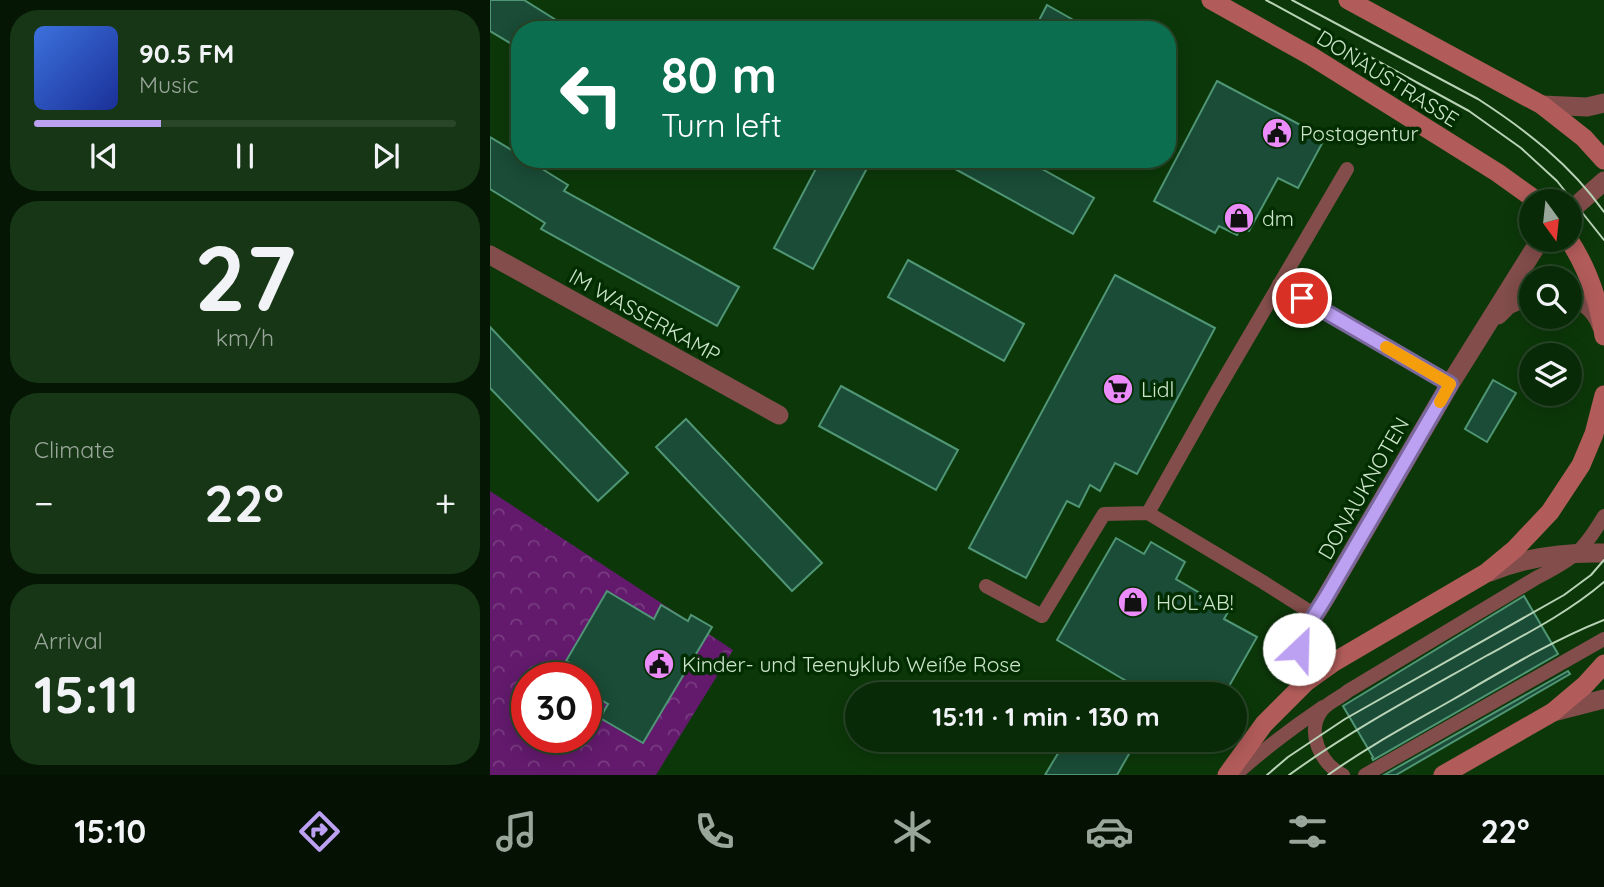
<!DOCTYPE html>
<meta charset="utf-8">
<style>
:root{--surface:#092a07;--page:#173615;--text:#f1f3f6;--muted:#99a79b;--line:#294628;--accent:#bca0f2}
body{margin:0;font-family:Quicksand,sans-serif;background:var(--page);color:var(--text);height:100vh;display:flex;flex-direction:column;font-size:26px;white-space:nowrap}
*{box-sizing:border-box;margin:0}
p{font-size:23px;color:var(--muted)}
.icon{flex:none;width:38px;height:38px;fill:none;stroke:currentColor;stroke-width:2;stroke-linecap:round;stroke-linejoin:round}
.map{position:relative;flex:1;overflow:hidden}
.panel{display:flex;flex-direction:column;gap:10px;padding:10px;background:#051704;width:490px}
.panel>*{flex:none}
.banner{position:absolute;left:21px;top:21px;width:665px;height:147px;border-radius:28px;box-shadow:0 4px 18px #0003,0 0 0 2px var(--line);background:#0b6e4f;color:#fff;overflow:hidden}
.needle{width:46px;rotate:165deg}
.tools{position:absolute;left:1029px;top:189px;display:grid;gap:14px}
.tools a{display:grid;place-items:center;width:63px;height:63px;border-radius:50%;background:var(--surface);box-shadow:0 4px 18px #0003,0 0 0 2px var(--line);font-size:35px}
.speed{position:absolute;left:21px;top:662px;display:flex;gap:14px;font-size:35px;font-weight:700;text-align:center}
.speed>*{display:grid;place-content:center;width:91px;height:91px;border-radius:50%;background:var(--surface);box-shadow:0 4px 18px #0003,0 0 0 2px var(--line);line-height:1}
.speed .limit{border:10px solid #d22;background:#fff;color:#111}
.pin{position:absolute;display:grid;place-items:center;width:60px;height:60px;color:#fff;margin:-30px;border:4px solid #fff;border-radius:50%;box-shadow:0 2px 7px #0007}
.me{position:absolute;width:77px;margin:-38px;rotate:24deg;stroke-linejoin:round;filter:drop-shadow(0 0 5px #0008)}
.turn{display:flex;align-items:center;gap:24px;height:147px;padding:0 35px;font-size:32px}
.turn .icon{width:91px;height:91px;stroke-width:2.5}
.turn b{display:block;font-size:49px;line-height:60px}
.big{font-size:52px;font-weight:800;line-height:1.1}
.panel .widget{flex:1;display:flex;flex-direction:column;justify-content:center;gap:10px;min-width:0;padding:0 24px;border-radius:28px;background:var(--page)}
.panel .dial{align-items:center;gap:0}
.dial b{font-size:91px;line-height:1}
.song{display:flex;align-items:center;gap:21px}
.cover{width:84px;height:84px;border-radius:10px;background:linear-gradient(135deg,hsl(220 70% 55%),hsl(230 70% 35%))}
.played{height:7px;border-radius:4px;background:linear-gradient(90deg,var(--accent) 30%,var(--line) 30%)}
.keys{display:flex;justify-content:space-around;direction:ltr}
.heat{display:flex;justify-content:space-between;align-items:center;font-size:38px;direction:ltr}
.trip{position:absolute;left:355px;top:682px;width:402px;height:70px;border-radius:35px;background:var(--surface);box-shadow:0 4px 18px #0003,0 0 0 2px var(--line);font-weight:800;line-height:70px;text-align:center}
.dock{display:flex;height:112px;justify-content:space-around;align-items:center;background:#041103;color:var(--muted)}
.dock .icon{width:49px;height:49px}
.dock .active{color:var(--accent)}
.dock b{font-size:32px;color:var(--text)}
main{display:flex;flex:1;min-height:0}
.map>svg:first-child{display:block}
.forest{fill:url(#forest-crowns);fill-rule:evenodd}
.building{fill:#1a4c37;stroke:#509676;stroke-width:2}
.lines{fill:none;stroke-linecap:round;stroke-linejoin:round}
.service{stroke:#824d4b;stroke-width:14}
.minor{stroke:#824d4b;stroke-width:19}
.tertiary{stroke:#824d4b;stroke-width:19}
.secondary{stroke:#b15c5a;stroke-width:19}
.tram{stroke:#b9d3b6;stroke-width:2}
.route-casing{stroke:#7a689d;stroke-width:18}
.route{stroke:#bca0f2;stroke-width:12}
.slow{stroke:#f59e0b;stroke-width:12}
.labels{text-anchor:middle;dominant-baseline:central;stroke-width:7;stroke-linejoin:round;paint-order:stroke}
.street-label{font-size:21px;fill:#cde5ca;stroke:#012d00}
.poi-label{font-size:21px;fill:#cde5ca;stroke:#012d00;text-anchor:start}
</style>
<main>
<section class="panel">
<div class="widget">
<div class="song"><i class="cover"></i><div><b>90.5 FM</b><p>Music</p></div></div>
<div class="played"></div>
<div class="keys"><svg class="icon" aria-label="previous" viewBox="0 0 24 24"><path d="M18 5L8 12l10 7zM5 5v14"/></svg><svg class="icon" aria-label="pause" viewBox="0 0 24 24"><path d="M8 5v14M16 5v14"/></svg><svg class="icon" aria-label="next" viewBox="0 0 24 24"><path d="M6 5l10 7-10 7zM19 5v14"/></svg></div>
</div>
<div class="widget dial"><b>27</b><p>km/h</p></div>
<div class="widget"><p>Climate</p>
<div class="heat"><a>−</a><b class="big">22°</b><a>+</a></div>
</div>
<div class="widget"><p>Arrival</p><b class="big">15:11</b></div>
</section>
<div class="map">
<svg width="1114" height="775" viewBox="0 0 1114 775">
<defs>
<pattern id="forest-crowns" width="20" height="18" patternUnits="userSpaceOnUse" patternTransform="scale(1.75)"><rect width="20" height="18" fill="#631a6d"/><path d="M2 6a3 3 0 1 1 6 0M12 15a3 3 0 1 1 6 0" fill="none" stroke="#783b80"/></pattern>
</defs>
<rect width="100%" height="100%" fill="#0c3809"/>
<path class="forest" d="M0,491L243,650L166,775H0ZM37,677H96V737H37Z"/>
<path class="building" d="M0,0H34L82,30H30V49L0,31Z
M557,5L601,30H544Z
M727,81L835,138L808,188L788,178L759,231L752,227L747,235L729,226L725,233L664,201Z
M0,137L30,155V159H36L78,185L74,191L249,287L227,326L51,229L55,223L0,189Z
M331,159H382L323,269L284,248Z
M447,159H534L604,198L583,234Z
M418,260L534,324L514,361L398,297Z
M625,275L725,328L647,474L625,463L610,491L600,485L589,507L577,501L536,578L479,548Z
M0,327L138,473L108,501L0,388Z
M1003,380L1026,393L997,442L975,429Z
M351,386L468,450L446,490L329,426Z
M196,419L332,563L302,591L166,447Z
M626,538L654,554L661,542L695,562L686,579L739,610L734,619L767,637L734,695H660L567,640Z
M117,591L164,619L171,605L198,621L201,615L222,627L153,743L110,718L118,704L96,691V677H81L87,667L76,661Z
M1034,596L1068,654L883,760L882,758L883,757L853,706Z
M1078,671L1080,674L906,775H894Z
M576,740H647L627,775H555Z"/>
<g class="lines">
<path class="service" d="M789,284L960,384
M658,513L724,396L857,169
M496,586L552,616L614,514L658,513L773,582L825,615
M745,775C773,750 802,728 833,707
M853,775C831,764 815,732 832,710C838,702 850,698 858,691L1046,578C1083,559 1092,553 1114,516
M875,775L1114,639"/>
<path class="minor" d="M1080,211L1114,181
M0,255L289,415
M1080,297C1095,301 1106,311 1111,325
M1008,315L1018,305L1041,295
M816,682L808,642L836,597L960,384L1045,248L1052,240"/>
<path class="tertiary" d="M1052,105L1097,107L1114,103
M1000,572C1036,557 1075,552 1114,553
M1063,712L1114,699"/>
<path class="secondary" d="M721,0L821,56L1008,173L1047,201
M858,0L1052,105L1094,138L1114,160
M1079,240C1098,269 1109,301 1114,336
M737,775L774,724L816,682L844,662L996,573L1025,549L1060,512L1091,465L1104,434L1114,395
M953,775L1063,712L1095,685L1114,664"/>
<path class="tram" d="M776,0L979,111L1031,148L1067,181L1114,240
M802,0L988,99C1036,130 1081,165 1114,212
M777,775L798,757L855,719L1074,595L1101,575L1114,560
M799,775C861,730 929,694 996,656C1036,634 1079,612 1114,582
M838,775C877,747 920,724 962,700C1012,671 1061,641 1114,620"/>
</g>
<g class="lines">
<g class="route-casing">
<path id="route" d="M809,649L808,642L836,597L960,384L812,298"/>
</g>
<use href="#route" class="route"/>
<path class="slow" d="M896,347L960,384L950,402"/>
</g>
<defs>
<g id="civic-disc" transform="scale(1.575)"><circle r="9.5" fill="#ec8cfa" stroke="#012d00"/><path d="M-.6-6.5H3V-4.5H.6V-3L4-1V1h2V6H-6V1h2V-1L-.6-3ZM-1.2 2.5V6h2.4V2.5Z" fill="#111"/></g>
<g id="shop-disc" transform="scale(1.575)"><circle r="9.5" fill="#ec8cfa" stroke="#012d00"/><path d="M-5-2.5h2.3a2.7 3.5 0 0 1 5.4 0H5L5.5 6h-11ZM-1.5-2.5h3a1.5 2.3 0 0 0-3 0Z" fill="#111"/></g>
<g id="supermarket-disc" transform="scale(1.575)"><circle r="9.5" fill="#ec8cfa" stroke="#012d00"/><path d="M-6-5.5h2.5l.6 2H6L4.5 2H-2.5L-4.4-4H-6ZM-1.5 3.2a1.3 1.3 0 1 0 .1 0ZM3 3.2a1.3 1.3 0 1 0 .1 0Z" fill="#111"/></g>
</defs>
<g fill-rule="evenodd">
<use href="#civic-disc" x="787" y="133"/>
<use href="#shop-disc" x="749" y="218"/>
<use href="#supermarket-disc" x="628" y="389"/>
<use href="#shop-disc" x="643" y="602"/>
<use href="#civic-disc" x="169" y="664"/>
</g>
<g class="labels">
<g class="street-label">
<text transform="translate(898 78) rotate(32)">DONAUSTRASSE</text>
<text transform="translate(155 315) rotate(29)">IM WASSERKAMP</text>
<text transform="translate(873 488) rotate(-60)">DONAUKNOTEN</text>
</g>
<g class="poi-label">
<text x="810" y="133">Postagentur</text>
<text x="772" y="218">dm</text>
<text x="651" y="389">Lidl</text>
<text x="666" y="602">HOL’AB!</text>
<text x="192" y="664">Kinder- und Teenyklub Weiße Rose</text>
</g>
</g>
</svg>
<div class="tools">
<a><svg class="needle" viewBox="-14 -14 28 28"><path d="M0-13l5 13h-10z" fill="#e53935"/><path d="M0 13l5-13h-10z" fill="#99a79b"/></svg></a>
<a><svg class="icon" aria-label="search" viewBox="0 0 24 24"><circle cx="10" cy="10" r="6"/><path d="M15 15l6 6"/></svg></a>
<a><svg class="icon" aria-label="layers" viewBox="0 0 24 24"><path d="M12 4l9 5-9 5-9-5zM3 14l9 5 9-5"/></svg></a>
</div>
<div class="speed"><div class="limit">30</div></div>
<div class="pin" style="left:812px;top:298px;background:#d93025"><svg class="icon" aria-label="arrive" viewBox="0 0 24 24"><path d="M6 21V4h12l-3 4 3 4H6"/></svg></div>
<svg class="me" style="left:809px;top:649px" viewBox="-20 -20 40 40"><circle r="19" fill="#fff"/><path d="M0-13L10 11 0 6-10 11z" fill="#bca0f2"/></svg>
<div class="trip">15:11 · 1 min · 130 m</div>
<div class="banner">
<div class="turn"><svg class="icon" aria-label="left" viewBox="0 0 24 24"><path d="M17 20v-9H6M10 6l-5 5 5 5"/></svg><div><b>80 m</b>Turn left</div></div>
</div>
</div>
</main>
<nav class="dock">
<b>15:10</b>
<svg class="icon active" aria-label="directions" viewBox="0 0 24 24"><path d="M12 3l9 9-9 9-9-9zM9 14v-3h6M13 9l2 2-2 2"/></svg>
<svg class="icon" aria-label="music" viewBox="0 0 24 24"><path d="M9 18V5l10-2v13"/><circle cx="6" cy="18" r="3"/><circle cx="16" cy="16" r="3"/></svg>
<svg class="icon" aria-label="phone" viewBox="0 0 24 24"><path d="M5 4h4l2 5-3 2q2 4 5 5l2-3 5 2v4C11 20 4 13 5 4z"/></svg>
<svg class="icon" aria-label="climate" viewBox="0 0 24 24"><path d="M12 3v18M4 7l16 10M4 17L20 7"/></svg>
<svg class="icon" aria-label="car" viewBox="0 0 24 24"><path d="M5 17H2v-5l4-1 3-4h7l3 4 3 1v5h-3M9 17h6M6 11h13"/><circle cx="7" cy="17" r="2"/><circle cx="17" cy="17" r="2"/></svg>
<svg class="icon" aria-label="filters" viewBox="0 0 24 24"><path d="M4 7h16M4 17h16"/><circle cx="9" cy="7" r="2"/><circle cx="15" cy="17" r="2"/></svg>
<b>22°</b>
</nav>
